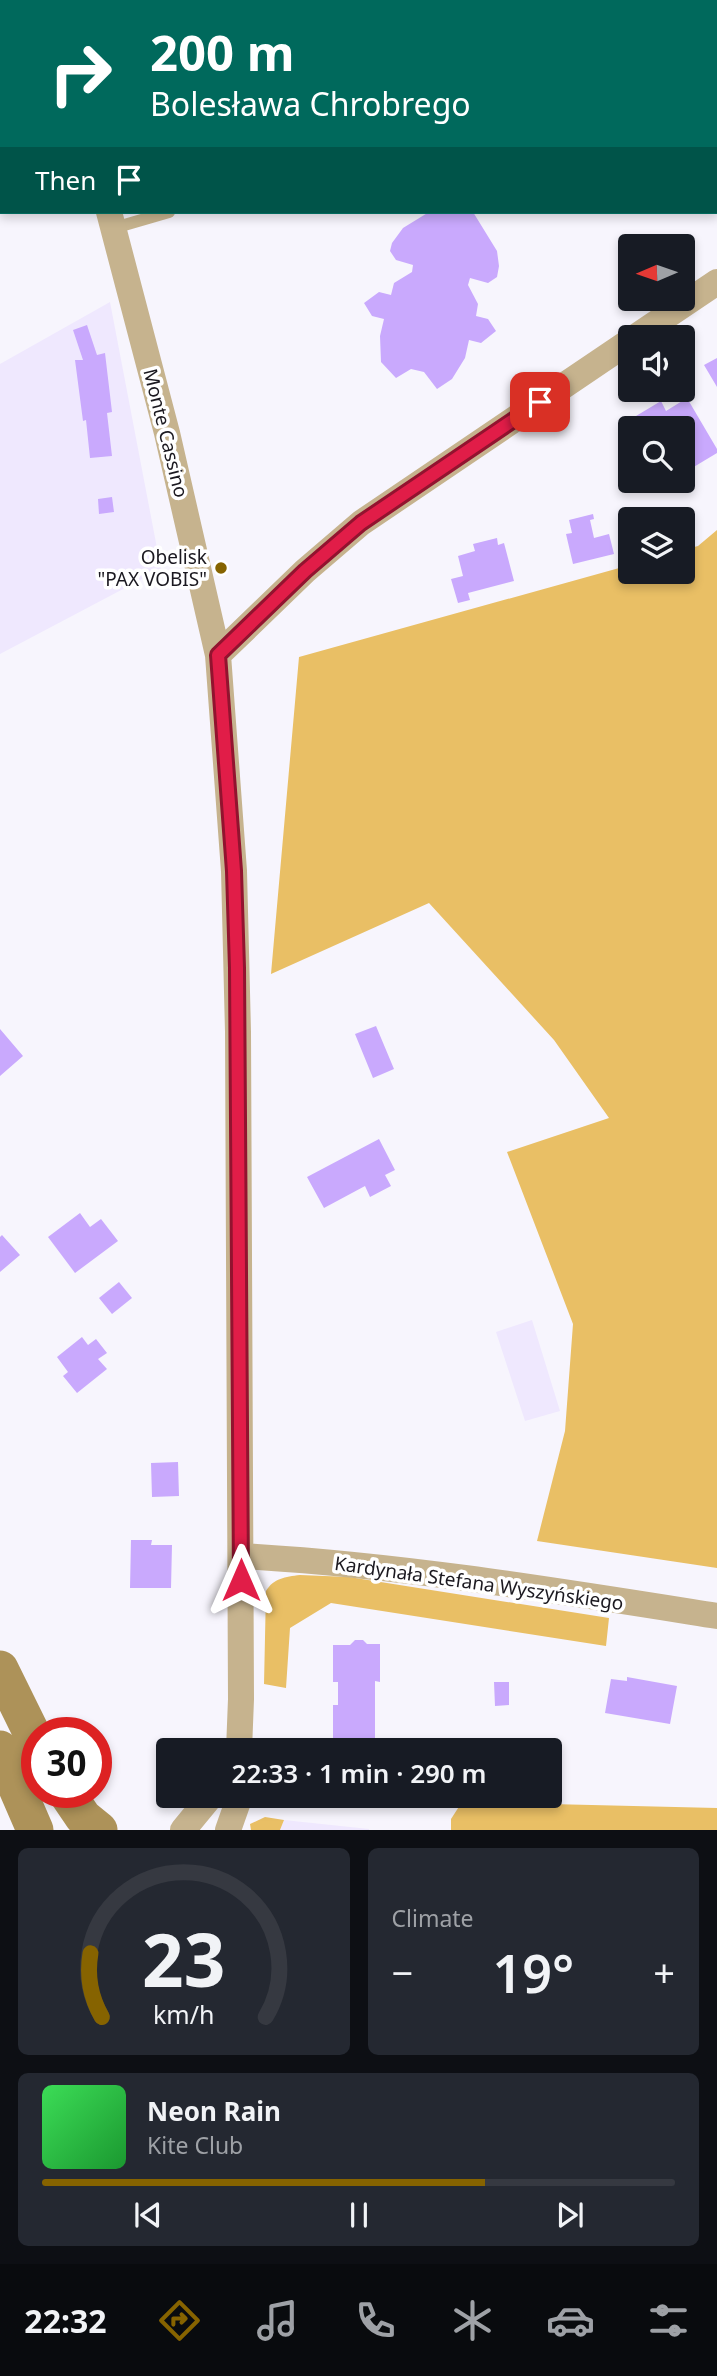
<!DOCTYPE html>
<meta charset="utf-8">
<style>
:root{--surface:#171b24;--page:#242831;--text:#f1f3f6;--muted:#9ea1a6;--line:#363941;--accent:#866300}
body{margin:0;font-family:"Noto Sans",sans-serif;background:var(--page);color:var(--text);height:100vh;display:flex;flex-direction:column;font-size:26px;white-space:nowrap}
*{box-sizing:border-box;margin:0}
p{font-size:23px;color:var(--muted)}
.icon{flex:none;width:38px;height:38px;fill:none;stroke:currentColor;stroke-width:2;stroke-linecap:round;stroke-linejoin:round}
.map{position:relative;height:1830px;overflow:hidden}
.sheet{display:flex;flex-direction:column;gap:18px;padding:18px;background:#0d0f14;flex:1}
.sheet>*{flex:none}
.top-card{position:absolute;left:0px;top:0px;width:718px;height:214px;box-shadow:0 4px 10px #0003;background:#00695c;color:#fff;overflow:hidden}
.needle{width:46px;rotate:268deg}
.buttons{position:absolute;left:618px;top:234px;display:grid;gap:14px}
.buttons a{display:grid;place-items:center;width:77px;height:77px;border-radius:7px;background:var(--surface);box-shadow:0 4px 10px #0003;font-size:35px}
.speed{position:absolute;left:21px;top:1717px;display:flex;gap:14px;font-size:35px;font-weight:700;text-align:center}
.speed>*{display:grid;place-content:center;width:91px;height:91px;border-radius:50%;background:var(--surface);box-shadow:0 4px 10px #0003;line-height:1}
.speed .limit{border:10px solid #d22;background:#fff;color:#111}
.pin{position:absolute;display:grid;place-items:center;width:60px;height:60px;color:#fff;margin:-30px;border-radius:14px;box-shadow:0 4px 10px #0006}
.me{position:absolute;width:77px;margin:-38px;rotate:0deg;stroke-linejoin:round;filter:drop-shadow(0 0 5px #0008)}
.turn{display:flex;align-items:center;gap:24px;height:147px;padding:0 35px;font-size:32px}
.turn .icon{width:91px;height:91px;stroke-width:2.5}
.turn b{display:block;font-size:49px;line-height:60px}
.then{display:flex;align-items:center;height:66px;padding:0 35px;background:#0003;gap:14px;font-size:26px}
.big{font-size:52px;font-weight:600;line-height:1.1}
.sheet .card{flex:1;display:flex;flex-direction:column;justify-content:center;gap:10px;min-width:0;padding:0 24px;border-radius:10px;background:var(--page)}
.sheet .dial{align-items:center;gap:0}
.dial svg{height:182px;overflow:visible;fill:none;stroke:var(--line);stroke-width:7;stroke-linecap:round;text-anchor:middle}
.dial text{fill:var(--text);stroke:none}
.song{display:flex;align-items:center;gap:21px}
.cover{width:84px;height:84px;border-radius:10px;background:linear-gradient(135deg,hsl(130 70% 55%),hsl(130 70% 35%))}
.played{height:7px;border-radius:4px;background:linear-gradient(90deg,var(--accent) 70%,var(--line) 70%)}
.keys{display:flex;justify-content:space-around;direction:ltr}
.heat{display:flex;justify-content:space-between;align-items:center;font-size:38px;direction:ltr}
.sheet .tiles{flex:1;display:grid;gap:18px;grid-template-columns:1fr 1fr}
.card:last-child{grid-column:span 2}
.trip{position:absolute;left:156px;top:1738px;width:406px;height:70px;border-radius:7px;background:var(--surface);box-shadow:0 4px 10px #0003;font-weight:600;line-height:70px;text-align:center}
.tab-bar{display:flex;height:112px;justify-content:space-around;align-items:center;background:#090b0e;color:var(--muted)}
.tab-bar .icon{width:49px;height:49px}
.tab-bar .selected{color:var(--accent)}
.tab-bar b{font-size:32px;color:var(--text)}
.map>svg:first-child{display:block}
.built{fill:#efe8fe}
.green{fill:#e9bf65}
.building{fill:#c9a9fd}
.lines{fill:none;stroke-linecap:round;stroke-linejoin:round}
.lane{stroke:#c6b38e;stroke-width:12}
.street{stroke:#c6b38e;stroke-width:26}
.secondary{stroke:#ad9259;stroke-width:37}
.route-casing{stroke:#92132f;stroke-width:18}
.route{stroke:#e11d48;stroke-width:12}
.poi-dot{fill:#866300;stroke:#fff;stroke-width:2.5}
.labels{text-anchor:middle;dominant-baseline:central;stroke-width:7;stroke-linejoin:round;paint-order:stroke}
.street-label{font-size:19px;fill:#1b1920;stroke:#fff}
.poi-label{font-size:19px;fill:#1b1920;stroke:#fff;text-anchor:end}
</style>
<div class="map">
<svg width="717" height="1830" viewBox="0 0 717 1830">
<rect width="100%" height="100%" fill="#f7f5fd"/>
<path class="built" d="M110,302L161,569L0,654V364Z
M532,1320L560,1411L525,1421L496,1332Z
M284,1820L369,1829V1830H280Z"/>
<path class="green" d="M717,530V1568L537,1541L565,1431L573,1324L507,1152L609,1118L554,1040L429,903L271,974L299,657L630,565V572H682L683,550L698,546Z
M300,1575L349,1577L609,1618L606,1646L331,1603L290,1628L286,1688L264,1684L266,1591C274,1578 285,1577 300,1575Z
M462,1802L717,1808V1830H451V1819Z
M265,1817L284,1820L280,1830H251L250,1824Z"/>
<path class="building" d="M429,212H473L497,251L499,266L497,277L488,283L470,278L468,285L478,304L476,316L488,319L496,331L481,343L469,340L465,358L452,379L437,389L424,372L411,369L396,378L381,362L380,336L384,319L372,316L364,303L379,292L391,295L394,283L412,272L413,265L396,260L390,251L392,243L403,228Z
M87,325L97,355L105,353L112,412L107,413L112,456L90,458L86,420L83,421L75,360H83L73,330Z
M717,358V387L704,365Z
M687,398L717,449V453L682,474V429H644L636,416L661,401L666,411Z
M112,497L114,512L99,514L98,499Z
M593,514L594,519L590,520L594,538L609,534L614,554L573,564L566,534L572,533L569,520Z
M497,538L498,545L504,543L514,581L468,593L470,600L458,603L451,579L463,576L458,556L475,551L473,544Z
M376,1026L394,1069L373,1078L355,1034Z
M0,1029L23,1056L0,1076Z
M379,1139L395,1170L385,1175L391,1186L370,1197L365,1186L324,1208L307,1177Z
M80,1213L90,1227L101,1219L118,1241L75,1273L48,1237Z
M2,1235L20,1255L0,1272V1237Z
M119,1282L132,1298L112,1314L99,1298Z
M82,1337L88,1345L96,1339L107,1353L98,1359L107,1369L77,1393L63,1376L68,1372L57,1357Z
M178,1462L179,1496L152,1497L151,1463Z
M131,1540H152L151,1545H172L171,1588H130Z
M355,1640H363L367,1644H380V1682L375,1681V1750H333V1705H338V1682H333V1645H350Z
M627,1677L677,1686L670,1724L605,1713L611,1679L627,1681Z
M494,1682H509V1705L495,1706Z"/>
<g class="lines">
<path class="lane" d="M114,228L169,212
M237,1796L436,1800"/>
<path class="street" d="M33,0V2
M109,212L167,433L218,655L234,871L238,1032L241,1699L239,1750
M634,338L717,282
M218,655L305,571L361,523L630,341
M241,1556C401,1565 559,1591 717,1616
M183,1830L211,1796
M228,1830L240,1796"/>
<path class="secondary" d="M0,1669L37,1744
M0,1749L35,1830
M66,1792L83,1817L99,1830"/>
</g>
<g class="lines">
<g class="route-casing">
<path id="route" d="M241,1580L237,968L234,871L218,655L305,571L361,523L540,402"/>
</g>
<use href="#route" class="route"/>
</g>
<circle class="poi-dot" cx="221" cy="568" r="7"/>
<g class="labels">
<g class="street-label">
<text transform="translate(166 433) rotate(76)">Monte Cassino</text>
<text transform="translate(479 1583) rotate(8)">Kardynała Stefana Wyszyńskiego</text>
</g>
<g class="poi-label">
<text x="207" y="557">Obelisk<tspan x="207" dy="22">"PAX VOBIS"</tspan></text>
</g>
</g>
</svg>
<div class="buttons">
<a><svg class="needle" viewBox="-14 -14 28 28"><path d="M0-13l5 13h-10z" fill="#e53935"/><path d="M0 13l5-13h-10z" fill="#9ea1a6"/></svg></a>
<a><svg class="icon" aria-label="sound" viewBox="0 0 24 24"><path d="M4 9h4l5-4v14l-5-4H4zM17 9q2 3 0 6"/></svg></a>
<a><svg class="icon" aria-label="search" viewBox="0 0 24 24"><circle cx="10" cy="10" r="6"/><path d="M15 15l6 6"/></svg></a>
<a><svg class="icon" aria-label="layers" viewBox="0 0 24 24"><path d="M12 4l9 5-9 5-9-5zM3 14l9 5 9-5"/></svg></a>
</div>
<div class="speed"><div class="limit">30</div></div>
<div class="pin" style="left:540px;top:402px;background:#d93025"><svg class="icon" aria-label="arrive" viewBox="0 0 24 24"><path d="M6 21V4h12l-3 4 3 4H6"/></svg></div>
<svg class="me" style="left:241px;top:1580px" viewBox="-20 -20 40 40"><path d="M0-17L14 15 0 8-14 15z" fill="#e11d48" stroke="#fff" stroke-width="4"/></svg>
<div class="trip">22:33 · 1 min · 290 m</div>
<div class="top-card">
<div class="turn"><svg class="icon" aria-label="right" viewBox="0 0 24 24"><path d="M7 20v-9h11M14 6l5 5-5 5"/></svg><div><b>200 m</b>Bolesława Chrobrego</div></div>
<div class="then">Then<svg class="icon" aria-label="arrive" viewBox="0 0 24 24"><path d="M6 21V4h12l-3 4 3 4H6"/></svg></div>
</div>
</div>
<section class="sheet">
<div class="tiles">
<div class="card dial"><svg viewBox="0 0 100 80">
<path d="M14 69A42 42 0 1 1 86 69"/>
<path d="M14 69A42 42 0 0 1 9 41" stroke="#866300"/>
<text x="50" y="56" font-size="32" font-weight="700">23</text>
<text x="50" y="72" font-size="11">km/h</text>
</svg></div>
<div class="card"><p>Climate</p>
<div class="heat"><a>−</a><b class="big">19°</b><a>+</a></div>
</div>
<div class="card">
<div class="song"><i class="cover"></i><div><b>Neon Rain</b><p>Kite Club</p></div></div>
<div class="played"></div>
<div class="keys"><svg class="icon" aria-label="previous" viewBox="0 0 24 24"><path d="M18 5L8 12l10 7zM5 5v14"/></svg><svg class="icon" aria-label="pause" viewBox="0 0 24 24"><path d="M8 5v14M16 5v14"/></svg><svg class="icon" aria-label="next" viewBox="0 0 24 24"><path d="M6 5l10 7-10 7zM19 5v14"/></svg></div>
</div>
</div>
</section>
<nav class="tab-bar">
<b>22:32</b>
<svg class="icon selected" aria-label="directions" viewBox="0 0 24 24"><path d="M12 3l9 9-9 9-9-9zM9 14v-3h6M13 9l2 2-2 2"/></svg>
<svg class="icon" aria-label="music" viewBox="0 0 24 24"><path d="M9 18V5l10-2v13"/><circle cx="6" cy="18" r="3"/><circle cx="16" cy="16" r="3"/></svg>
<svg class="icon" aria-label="phone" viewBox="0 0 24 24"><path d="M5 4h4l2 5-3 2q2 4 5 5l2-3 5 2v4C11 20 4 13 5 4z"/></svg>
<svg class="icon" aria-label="climate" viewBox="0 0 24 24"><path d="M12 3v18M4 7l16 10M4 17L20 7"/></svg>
<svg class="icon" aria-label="car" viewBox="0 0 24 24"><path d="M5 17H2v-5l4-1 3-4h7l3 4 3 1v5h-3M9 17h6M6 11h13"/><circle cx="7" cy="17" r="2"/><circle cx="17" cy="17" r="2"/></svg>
<svg class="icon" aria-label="filters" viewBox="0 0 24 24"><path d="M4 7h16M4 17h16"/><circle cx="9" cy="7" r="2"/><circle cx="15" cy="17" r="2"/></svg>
</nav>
